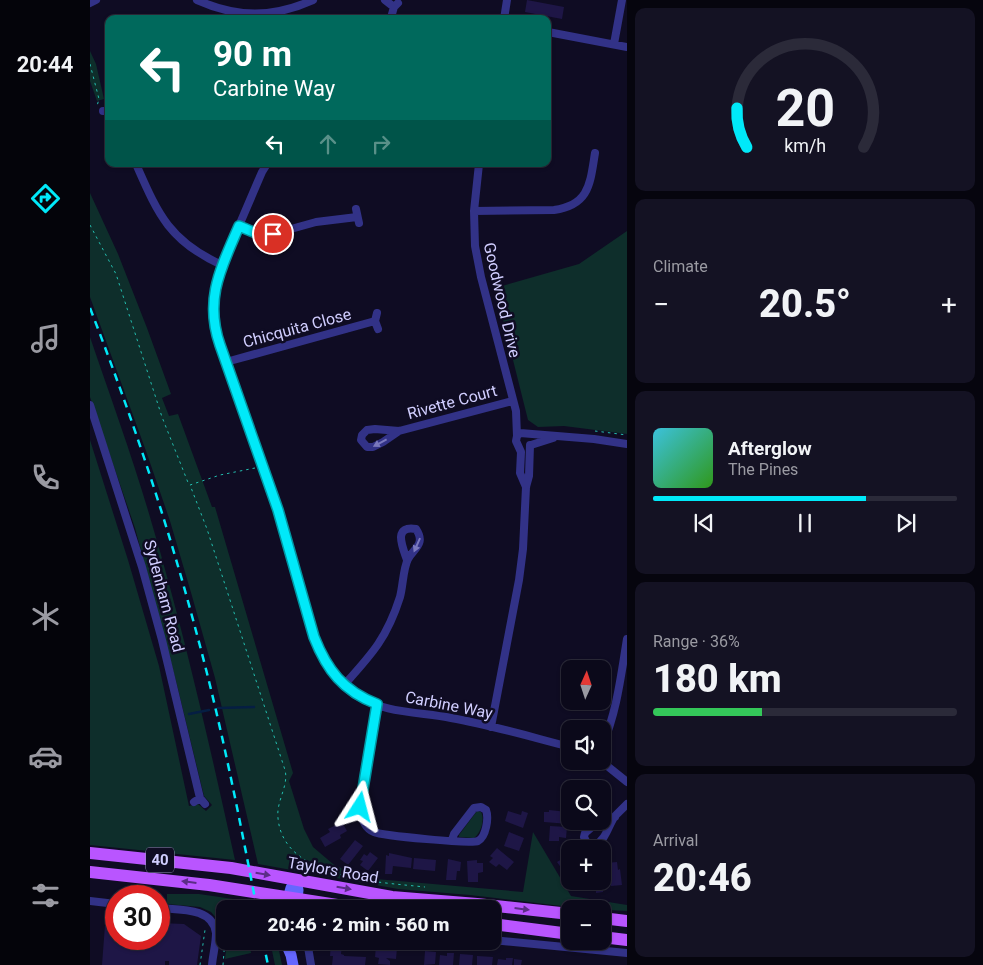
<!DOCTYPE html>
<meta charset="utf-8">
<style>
:root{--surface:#0b091a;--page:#141223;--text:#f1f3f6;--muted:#9a9aa2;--line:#2b2a39;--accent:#00e9f9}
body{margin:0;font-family:Roboto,sans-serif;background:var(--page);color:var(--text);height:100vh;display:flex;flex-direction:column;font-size:19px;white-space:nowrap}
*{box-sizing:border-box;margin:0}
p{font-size:16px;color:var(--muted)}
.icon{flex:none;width:28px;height:28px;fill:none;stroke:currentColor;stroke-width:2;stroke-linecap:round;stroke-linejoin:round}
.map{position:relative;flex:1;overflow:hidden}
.drawer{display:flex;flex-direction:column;gap:8px;padding:8px;background:#06050e;width:356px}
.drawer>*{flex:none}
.banner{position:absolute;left:15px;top:15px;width:446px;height:152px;border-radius:10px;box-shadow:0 1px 4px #0004,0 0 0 1px var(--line);background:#00695c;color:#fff;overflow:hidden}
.needle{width:32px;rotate:3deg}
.buttons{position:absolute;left:471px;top:660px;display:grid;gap:10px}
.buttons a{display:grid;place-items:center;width:50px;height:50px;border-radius:10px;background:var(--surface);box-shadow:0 1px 4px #0004,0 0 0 1px var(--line);font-size:25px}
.speed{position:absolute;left:15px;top:885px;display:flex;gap:10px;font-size:25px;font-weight:700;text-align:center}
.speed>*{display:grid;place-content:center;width:65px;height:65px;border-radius:50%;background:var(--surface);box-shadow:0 1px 4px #0004,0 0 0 1px var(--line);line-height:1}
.speed .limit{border:8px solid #d22;background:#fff;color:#111}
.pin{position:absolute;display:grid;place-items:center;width:42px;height:42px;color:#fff;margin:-21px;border:2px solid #fff;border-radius:50%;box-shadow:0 1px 5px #0007}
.me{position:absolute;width:55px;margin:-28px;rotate:9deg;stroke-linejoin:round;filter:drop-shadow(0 0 4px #0008)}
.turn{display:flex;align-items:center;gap:18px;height:105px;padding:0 25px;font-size:22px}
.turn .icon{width:65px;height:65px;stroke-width:2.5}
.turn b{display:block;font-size:35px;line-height:42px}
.lanes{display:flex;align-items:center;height:48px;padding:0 25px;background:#0003;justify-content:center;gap:25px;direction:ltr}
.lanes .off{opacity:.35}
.big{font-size:38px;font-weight:800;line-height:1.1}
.drawer .widget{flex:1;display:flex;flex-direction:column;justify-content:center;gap:8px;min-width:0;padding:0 18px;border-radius:10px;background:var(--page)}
.drawer .dial{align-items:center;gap:0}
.dial svg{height:130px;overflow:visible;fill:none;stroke:var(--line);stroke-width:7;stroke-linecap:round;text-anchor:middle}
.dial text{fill:var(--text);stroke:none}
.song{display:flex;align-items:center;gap:15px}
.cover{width:60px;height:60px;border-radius:8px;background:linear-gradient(135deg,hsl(190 70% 55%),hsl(110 70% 35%))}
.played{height:5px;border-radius:2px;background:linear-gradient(90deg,var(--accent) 70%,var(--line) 70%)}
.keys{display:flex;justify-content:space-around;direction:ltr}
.heat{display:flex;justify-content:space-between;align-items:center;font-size:28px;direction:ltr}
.charge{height:8px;border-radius:4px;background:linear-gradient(90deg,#34c759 36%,var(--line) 0)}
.trip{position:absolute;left:126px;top:900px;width:285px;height:50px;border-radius:10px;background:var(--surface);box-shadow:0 1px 4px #0004,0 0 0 1px var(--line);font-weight:800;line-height:50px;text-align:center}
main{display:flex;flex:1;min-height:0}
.tab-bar{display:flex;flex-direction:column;width:90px;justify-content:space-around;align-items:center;background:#04040a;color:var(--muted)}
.tab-bar .icon{width:35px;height:35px}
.tab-bar .selected{color:var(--accent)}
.tab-bar b{font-size:22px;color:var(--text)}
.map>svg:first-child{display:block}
.green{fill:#0e2e2b}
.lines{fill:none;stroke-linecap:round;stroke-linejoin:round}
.stream{stroke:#051e43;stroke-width:2.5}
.building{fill:#1e1646}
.path{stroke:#23beaf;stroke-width:1;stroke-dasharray:2.5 4;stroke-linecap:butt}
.street{stroke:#323287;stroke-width:8}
.secondary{stroke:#6567ff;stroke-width:11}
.primary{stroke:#b955ff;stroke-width:12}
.rail{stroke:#00e9f9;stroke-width:2.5;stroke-dasharray:8 6;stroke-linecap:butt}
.oneway{fill:#7a78bd}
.oneway2{fill:#5b2d86}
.route-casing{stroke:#0097a2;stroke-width:12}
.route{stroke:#00e9f9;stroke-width:9}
.labels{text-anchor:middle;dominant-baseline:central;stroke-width:5;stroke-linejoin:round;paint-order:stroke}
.shield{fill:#0f0c23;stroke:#9794bd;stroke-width:1}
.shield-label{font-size:15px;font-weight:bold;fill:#d1ceff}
.street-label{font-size:16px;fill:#d1ceff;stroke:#0f0c23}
</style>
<main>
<nav class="tab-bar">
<b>20:44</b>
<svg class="icon selected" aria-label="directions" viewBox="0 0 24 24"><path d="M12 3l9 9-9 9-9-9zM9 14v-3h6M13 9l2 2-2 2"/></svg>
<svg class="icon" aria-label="music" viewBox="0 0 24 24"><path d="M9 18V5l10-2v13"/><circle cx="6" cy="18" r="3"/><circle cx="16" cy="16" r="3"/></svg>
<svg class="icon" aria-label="phone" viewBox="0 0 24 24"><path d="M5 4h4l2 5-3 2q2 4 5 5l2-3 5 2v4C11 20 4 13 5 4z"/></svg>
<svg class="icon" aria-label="climate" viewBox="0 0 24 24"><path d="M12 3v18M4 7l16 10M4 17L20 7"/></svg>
<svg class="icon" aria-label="car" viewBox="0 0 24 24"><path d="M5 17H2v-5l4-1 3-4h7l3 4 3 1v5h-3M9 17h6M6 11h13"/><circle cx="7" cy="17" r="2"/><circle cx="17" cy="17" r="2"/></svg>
<svg class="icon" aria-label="filters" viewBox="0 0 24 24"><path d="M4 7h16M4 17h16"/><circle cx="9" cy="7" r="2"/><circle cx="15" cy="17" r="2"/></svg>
</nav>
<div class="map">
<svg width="537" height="965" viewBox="0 0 537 965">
<rect width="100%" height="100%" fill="#0f0c23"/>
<path class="green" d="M0,51L6,64L14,99L7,101L0,81Z
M0,193L28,254L57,328L81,394L72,398L79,416L88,414L122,507H125L203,773L199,781L214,829L223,847L243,864L259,872L286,879L433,892L443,832L481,896L537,905V911L496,909L380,895L308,889L168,864L125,678L102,596L80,521L56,451L0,297Z
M537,231V434L474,426L448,427L438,420L405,288L489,264Z
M0,337C21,399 44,461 62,524C95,635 120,747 145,860L0,845V440L38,560L69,666L99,806L108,804L116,811L122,805L114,796L86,681L45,528L0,397Z
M387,811L391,812C395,819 391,833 384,838L369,837V835Z
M77,894H109L150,900L152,909H135V928L121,912L110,907L77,904Z
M137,941H159L161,953L135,959Z
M180,941H187L192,965H185Z"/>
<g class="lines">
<path class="stream" d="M128,708L164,707
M99,714L119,710"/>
</g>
<path class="building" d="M437,0L474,7L472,19L435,12Z
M459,810L478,812L479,824L454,822V812H459Z
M418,811L431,815L432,811L438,813L433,828L415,821Z
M252,822L257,831L250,835L251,838L235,847L230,838L240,832L238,829Z
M460,826L477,827L476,838L469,837V841H459Z
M419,832L434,838L429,851L414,846Z
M265,840L273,846L258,865L250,859Z
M407,848L424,862L417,870L409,864L406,867L399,862L403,858L400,856Z
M280,852L288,858L278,871L270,865L273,861L270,860L274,854L277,856Z
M299,853L322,858L321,868L303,866L302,874H295L296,855L299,856Z
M480,854V880L467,862Z
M324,858L346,860L345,871L323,869Z
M358,859L371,862L370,871H367L366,880H356Z
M387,860V863H393V872L388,873V882H378L377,861Z
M527,862L528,870L530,869L532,885L521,886L520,879H518L516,863Z
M502,881H513V892L506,893V890H502Z
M69,923L94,924L111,936L107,965H79V961H75V965H12L15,925L26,926V939H69Z
M241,943L252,944L251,954L254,955V956L276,957L275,965H242L243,956H240Z
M286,946L307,948L306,959L296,958L300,961V965L288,964L289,958L285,957Z
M335,951L346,952L345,964L334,965Z
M357,953H364L363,965H349L350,955L357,956Z
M370,954L383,955L382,965H369Z
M387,956L403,957L402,965H387Z
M416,958H423L422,965H407L408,959L416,960Z
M424,959L432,960L431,965H424Z"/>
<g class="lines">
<path class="path" d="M0,64L9,99L7,106
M0,225L26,274L72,417L99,485
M505,431L537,435
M165,468L130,475L100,485L117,529L195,770C199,786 186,801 188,818C193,879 289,882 335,887
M110,965L115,930H117
M133,965L135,939"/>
<path class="street" d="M107,0C147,18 183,18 223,0
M295,0L304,7
M0,3L6,0
M302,14L304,7L308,3
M414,19L417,0
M458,32L537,47
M524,44L532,0
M13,111H19
M46,164C68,214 79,241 132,265
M177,164L172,172C163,193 154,214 145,235C128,274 116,302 130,345L188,510L224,637C232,659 245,682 265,695C293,713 330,712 361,718C401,725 441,737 480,747
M389,164L384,211L385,246L391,277L426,411L427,436
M266,209L269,223
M384,211L464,210C500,205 500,183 505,153
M149,226L168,234H183L226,222L267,217
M287,313L285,321L288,329
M136,362L285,321
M0,405L52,567L72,640L110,798
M309,431L293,442L283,447H277L271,440L272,435L277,430L285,429L309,431L422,401
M441,445L463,438
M436,487L430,473L431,452L426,441L427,436L430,433L504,439L537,444
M254,685C282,654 297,638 310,597C313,586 313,569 318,559C324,548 336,544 326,529C302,525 313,548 317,560
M287,705L270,807C271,817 274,828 284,832C293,836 381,844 388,841C396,837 399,818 396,810L391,807L384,808L364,834L362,840
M401,727L429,580L433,549L436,487L439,476L440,445
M512,746C527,712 531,675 537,639
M511,761L537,782
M104,802L110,798L115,804
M525,817L502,827L495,833L494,837L497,843L505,845C516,840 518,826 525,816C529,812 533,808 537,804
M0,901L26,904
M69,908C88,910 123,907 126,933C126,944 123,954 122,965
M402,940L537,953
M217,941L221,965"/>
<path class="secondary" d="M206,880L208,890L206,909
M195,909L201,888L206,880
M195,941L201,955L203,965"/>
<path class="primary" d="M0,853L141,868L302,897L387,904L480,914
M0,872L119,885L273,909
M512,918L537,921
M402,924L480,934
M512,937L537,940"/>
<path class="rail" d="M0,308C41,414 77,521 106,631C131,723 149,816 167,909
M173,941L178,965"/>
</g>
<defs><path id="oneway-solid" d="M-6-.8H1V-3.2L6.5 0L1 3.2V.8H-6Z" transform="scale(1.25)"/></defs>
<g class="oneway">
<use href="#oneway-solid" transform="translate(290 443) rotate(152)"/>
<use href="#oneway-solid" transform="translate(327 545) rotate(114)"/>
</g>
<g class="oneway2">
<use href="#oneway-solid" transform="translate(173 874) rotate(10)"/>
<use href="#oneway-solid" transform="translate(99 882) rotate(-173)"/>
<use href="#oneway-solid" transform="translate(254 888) rotate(10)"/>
<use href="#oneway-solid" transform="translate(432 909) rotate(7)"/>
</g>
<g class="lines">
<g class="route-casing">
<path id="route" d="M183,234H168L149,226C131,268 114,299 130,345L188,510L224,637C237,670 253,691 287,704L270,807"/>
</g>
<use href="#route" class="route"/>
</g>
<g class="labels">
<rect class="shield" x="56" y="847.5" width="28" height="25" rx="4"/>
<g class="shield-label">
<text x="70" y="860">40</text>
</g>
<g class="street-label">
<text transform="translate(412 300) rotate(77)">Goodwood Drive</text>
<text transform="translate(207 328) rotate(-15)">Chicquita Close</text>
<text transform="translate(362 402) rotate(-15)">Rivette Court</text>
<text transform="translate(74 596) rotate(75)">Sydenham Road</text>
<text transform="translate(359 705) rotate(11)">Carbine Way</text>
<text transform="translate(243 870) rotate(10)">Taylors Road</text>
</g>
</g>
</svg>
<div class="buttons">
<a><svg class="needle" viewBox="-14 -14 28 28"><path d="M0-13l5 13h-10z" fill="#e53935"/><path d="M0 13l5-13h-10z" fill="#9a9aa2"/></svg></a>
<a><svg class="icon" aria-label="sound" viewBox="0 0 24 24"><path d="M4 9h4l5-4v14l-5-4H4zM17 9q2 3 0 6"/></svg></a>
<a><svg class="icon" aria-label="search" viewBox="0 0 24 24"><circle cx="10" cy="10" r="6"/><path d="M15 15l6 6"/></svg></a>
<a>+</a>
<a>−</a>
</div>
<div class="speed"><div class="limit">30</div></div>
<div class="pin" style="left:183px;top:234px;background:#d93025"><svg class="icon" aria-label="arrive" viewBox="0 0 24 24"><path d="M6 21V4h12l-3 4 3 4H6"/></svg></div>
<svg class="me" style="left:270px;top:807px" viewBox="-20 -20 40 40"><path d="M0-17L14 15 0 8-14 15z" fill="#00e9f9" stroke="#fff" stroke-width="4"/></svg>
<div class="trip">20:46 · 2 min · 560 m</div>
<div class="banner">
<div class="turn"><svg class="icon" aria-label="left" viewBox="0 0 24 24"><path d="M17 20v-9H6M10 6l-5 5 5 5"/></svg><div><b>90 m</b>Carbine Way</div></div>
<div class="lanes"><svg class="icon" aria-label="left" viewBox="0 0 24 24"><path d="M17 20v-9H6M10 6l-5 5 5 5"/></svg><svg class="icon off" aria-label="ahead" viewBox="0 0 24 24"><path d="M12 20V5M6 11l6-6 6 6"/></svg><svg class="icon off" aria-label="right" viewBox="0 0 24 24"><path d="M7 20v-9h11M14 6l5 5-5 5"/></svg></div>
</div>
</div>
<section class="drawer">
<div class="widget dial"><svg viewBox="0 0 100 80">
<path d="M14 69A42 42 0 1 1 86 69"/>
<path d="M14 69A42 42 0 0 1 8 45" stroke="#00e9f9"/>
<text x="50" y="56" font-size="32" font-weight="700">20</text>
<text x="50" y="72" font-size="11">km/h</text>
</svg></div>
<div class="widget"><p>Climate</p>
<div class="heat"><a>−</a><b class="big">20.5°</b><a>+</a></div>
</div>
<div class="widget">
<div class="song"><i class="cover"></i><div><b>Afterglow</b><p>The Pines</p></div></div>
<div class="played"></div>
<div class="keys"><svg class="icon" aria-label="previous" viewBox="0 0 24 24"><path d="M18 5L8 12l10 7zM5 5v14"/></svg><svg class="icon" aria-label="pause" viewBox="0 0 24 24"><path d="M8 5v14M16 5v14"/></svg><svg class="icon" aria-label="next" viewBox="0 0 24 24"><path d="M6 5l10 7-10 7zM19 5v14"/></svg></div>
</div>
<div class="widget"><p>Range · 36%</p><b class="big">180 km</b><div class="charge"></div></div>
<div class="widget"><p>Arrival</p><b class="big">20:46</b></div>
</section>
</main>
